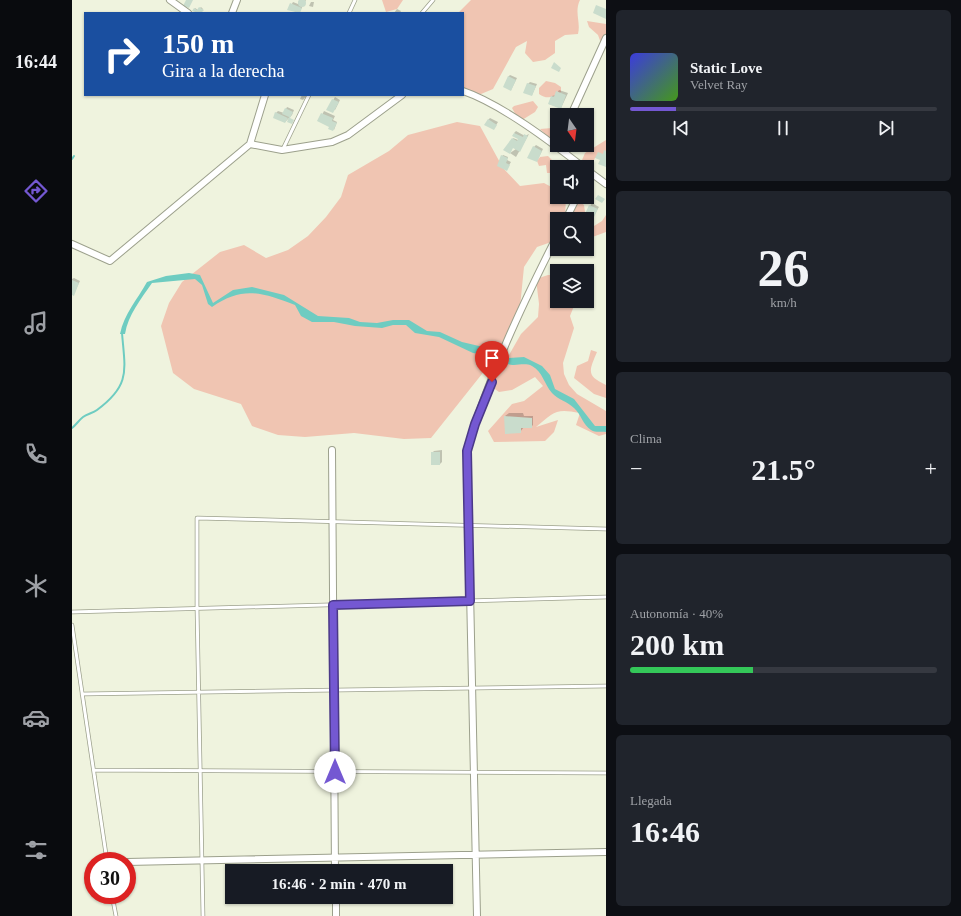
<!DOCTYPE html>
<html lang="es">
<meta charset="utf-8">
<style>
:root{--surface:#171b24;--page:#20242c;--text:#f1f3f6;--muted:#9ea1a6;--line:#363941;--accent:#7458d2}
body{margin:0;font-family:Georgia,serif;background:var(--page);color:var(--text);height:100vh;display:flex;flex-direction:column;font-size:15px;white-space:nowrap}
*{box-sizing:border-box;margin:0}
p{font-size:13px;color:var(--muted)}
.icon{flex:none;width:22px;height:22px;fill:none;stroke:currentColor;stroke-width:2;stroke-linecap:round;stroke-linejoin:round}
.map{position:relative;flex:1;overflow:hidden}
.panel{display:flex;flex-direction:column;gap:10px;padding:10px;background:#0d0f14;width:355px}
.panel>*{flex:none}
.guide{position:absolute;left:12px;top:12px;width:380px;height:84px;border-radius:0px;box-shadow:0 1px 3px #0004;background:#1a4fa0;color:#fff;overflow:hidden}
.needle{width:26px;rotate:166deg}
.tools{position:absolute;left:478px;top:108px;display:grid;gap:8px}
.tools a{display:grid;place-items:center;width:44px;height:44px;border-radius:0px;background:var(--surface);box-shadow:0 1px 3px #0004;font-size:20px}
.speed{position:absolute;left:12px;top:852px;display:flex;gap:8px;font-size:20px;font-weight:700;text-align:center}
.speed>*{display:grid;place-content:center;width:52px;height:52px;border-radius:50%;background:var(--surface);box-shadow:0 1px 3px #0004;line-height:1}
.speed .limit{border:6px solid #d22;background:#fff;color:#111}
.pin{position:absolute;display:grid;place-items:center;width:34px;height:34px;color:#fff;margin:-41px -17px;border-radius:50% 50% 50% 0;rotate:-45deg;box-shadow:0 0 4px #0007}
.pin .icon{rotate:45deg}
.me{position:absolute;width:44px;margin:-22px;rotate:0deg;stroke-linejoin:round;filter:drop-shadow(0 0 3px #0008)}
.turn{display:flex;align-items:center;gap:14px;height:84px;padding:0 12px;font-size:18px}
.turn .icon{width:52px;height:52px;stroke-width:2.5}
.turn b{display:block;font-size:28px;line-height:34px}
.big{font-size:30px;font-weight:700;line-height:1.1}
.panel .card{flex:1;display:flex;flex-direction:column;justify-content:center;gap:6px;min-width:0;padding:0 14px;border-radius:6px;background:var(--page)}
.panel .dial{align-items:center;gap:0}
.dial b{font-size:52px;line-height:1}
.song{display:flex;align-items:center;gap:12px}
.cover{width:48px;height:48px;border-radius:6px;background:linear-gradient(135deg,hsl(240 70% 55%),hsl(100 70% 35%))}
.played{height:4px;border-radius:2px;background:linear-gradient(90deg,var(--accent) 15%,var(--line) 15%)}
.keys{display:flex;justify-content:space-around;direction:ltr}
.heat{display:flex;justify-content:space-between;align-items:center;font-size:22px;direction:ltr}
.charge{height:6px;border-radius:3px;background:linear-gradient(90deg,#34c759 40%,var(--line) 0)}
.trip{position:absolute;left:153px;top:864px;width:228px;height:40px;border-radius:0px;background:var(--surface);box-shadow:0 1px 3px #0004;font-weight:700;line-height:40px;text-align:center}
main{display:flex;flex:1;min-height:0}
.dock{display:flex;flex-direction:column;width:72px;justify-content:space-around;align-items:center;background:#090b0e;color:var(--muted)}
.dock .icon{width:28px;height:28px}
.dock .active{color:var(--accent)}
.dock b{font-size:18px;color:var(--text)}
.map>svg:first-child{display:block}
.green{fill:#f0c5b2}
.water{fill:#6eccc1}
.shadow{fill:#0003}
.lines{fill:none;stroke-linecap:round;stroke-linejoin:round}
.stream{stroke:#6eccc1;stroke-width:2}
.building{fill:#c9dccc}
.service-casing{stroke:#9ca08c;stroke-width:4.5}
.minor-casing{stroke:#9ca08c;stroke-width:8}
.service{stroke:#fff;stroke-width:3}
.minor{stroke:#fff;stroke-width:6}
.route-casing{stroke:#4b3988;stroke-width:10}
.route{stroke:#7458d2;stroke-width:7}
</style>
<main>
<nav class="dock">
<b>16:44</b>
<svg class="icon active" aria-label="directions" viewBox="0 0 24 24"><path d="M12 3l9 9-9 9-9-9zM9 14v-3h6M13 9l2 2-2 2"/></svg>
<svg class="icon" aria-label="music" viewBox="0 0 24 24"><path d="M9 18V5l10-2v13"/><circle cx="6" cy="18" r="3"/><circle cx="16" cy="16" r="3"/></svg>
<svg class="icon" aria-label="phone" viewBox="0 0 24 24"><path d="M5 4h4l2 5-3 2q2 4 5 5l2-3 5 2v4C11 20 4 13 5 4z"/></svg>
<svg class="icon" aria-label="climate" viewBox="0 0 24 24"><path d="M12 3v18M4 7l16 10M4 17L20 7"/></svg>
<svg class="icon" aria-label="car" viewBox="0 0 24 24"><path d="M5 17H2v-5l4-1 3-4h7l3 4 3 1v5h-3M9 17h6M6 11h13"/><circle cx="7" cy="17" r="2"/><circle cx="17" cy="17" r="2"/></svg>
<svg class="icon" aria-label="filters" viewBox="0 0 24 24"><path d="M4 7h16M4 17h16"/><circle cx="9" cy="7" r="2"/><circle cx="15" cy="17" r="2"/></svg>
</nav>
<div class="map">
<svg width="534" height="916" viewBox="0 0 534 916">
<rect width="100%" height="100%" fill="#eff3de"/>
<path class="green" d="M310,0H331L325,9L314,12Z
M399,0H508C502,12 509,22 506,34L493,35L483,41V53L473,60L461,62L453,53L455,41L444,47L421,89L409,94L391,93V13H386Z
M515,21L534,24V46H530L526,35L517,27Z
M474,81L483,83L489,87V92C482,97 475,100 467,94V88Z
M461,101L466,107L463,112L450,120L445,117L440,108L442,106Z
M485,121V141L481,142L468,129L480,128Z
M385,122L408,126L431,168L448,186L472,183L485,190V197H494L493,219H485V240L465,247L452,267L447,317L437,340L359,438L332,439L282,433L233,437L206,435L180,426L169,404L122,389L101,373L89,326L97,303L110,282L148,252L172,245L194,258L216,250L236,236L254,217L269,197L276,175L317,151L336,135Z
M534,140V155L523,158L517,169L507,167L513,153Z
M476,156L486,166L483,173H475L474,165L467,166L465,161L468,157Z
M505,199L512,205L514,219H498Z
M534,215V232L515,239V223L522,226L530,221Z
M476,275H485V301H504L498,316L502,328L491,363L492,374L497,385L505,394L534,411V434L527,436L504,425L508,413C483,408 482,412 464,427L486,420L482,432L473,441L422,442L416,431L440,404L452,401L471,386L463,377L440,390L427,392L416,384L420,372L437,355L449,334L466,317L467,304L464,279Z
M519,350L525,352C517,371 514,376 534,385V398L522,394L502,378L505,366L516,361Z"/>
<path class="water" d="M117,273L128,275L141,303L161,290L180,287L212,295L246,316L277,318L288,322L305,323L321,320H337L355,331L368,332L390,342L424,350L422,356L401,353L367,337L343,333L334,325H321L310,328L283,326L262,322H240L229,316L223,305C191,293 171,285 140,307L136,304L130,285L123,279L80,283C69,299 56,315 53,334H48C52,314 65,300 75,282L94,276Z
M452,357L470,366L478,375L483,389L502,399L523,426H534V432C529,431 524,433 519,430C511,425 509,414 502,408C495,401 486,400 480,393C472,384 471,372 460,366C452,362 443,367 436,364L437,358Z"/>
<path class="shadow" d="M227,0H234L227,13L217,9L221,2L226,4Z
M239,2H242L241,7L237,6Z
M129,7L131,9L128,13L121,11L123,8L126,10Z
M325,9L329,11L328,13H322Z
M438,75L445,78L439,90L436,77Z
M458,82L465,84L460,95L456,84Z
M487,90L496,93L489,108L477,104L480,96L484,95Z
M230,95H235L231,100L228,99Z
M263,97L268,100L263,110L256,109Z
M215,107L222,110L220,115L213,122L204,113L206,111L212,113Z
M252,111L263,116L261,120L265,122L262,130L259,126L247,121Z
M418,118L426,122L423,127L416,120Z
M515,123L522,125L518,133L515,132Z
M444,131L453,136L457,134L444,157L438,153L444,149L441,138L446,140L448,139L442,133Z
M464,145L471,149L465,161L462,147Z
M431,155L436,157L435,160L439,162L436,167L428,159Z
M520,203L527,207L520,218L513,215Z
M2,278L8,281L1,295L0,279Z
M437,413H451L452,416H461V425L459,427H452L448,432L433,416Z
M370,450V462L368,464L360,453L362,451Z"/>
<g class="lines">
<path class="stream" d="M0,159L2,156
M0,428C4,425 7,420 11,417C15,414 21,413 25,410C59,385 53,370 50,333"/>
</g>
<path class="building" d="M226 3a4 4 0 1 1 8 0a4 4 0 1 1-8 0Z
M114,0H121L117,8L111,6Z
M218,3L230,8L228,13L215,10Z
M524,5L534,9V19L521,13Z
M127,7L132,10L129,13L120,11L122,8L125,10Z
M482,62L489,68L487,72L479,68Z
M436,76L444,80L439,91L431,87Z
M455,83L464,86L460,96L451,93Z
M484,91L494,95L489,109L476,104L479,96L482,97Z
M260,99L267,102L261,113L254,110Z
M213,108L221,112L218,118L222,120L220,124L215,122L217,117L210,114Z
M203,112L216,118L213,123L201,118Z
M249,113L261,118L260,121L265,123L261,131L256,129L257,127L245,121Z
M416,119L425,125L422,130L412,125Z
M442,133L451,137L452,134L456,136L448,152L441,148L438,154L431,150L440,138L445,141L446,139L440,136Z
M461,146L470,151L465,162L455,158Z
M532,150L534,151V167L526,164L528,160L523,158L526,152L531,154Z
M429,155L436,158L434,163L438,165L435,171L425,166Z
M526,195L533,199L530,203L523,199Z
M517,205L526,209L521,219L512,216Z
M0,280L7,283L2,296L0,295Z
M432,416L460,418V428H449V433L433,434Z
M359,452H368V465H359Z"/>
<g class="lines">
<g class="service-casing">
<path id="service" d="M277,13L283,0
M350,13L361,0
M211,149L237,95
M0,612L534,597
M0,625L35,861
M10,694L534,686
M22,770L534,773
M40,895L44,916
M131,916L125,608V518L534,529"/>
</g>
<g class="minor-casing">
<path id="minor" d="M98,0L116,13
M160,13L165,0
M391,91C429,104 479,142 511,167
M499,115L534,38
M178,144L210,150L260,142L276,135L330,95
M515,170L534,184
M494,219L505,197
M0,244L38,261L178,144L193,95
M260,450L263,871
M55,862L534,852
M264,897V916
M405,916L395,451C416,377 450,305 485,236"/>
</g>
<use href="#service" class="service"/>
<use href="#minor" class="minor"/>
</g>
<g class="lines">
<g class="route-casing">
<path id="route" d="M263,772L261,605L398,601L395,451L403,424L420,382"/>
</g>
<use href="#route" class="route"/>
</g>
</svg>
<div class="tools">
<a><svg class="needle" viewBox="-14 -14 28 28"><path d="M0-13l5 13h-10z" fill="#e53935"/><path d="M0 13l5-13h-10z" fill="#9ea1a6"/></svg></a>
<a><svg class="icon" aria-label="sound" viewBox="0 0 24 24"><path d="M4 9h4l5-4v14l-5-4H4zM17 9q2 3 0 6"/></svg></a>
<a><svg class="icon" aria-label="search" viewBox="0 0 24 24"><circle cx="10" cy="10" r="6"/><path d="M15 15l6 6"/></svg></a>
<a><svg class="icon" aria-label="layers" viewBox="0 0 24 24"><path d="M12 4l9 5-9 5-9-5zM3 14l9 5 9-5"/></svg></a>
</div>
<div class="speed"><div class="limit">30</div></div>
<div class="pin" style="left:420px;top:382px;background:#d93025"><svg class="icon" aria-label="arrive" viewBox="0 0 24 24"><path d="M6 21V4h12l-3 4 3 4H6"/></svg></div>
<svg class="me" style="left:263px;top:772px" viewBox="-20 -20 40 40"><circle r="19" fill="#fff"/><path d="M0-13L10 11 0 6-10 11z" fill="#7458d2"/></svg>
<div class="trip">16:46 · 2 min · 470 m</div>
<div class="guide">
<div class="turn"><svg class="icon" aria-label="right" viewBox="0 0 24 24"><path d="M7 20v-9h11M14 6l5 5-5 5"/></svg><div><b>150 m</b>Gira a la derecha</div></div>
</div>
</div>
<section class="panel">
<div class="card">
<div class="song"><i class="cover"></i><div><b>Static Love</b><p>Velvet Ray</p></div></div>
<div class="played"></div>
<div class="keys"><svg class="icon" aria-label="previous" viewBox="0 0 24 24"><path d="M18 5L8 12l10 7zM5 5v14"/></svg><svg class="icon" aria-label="pause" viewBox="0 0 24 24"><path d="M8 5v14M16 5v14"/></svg><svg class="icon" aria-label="next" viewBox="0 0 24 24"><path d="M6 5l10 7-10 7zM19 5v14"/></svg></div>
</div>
<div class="card dial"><b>26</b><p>km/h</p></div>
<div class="card"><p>Clima</p>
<div class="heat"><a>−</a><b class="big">21.5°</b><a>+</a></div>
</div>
<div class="card"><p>Autonomía · 40%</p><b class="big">200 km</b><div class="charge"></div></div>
<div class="card"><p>Llegada</p><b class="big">16:46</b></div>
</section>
</main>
